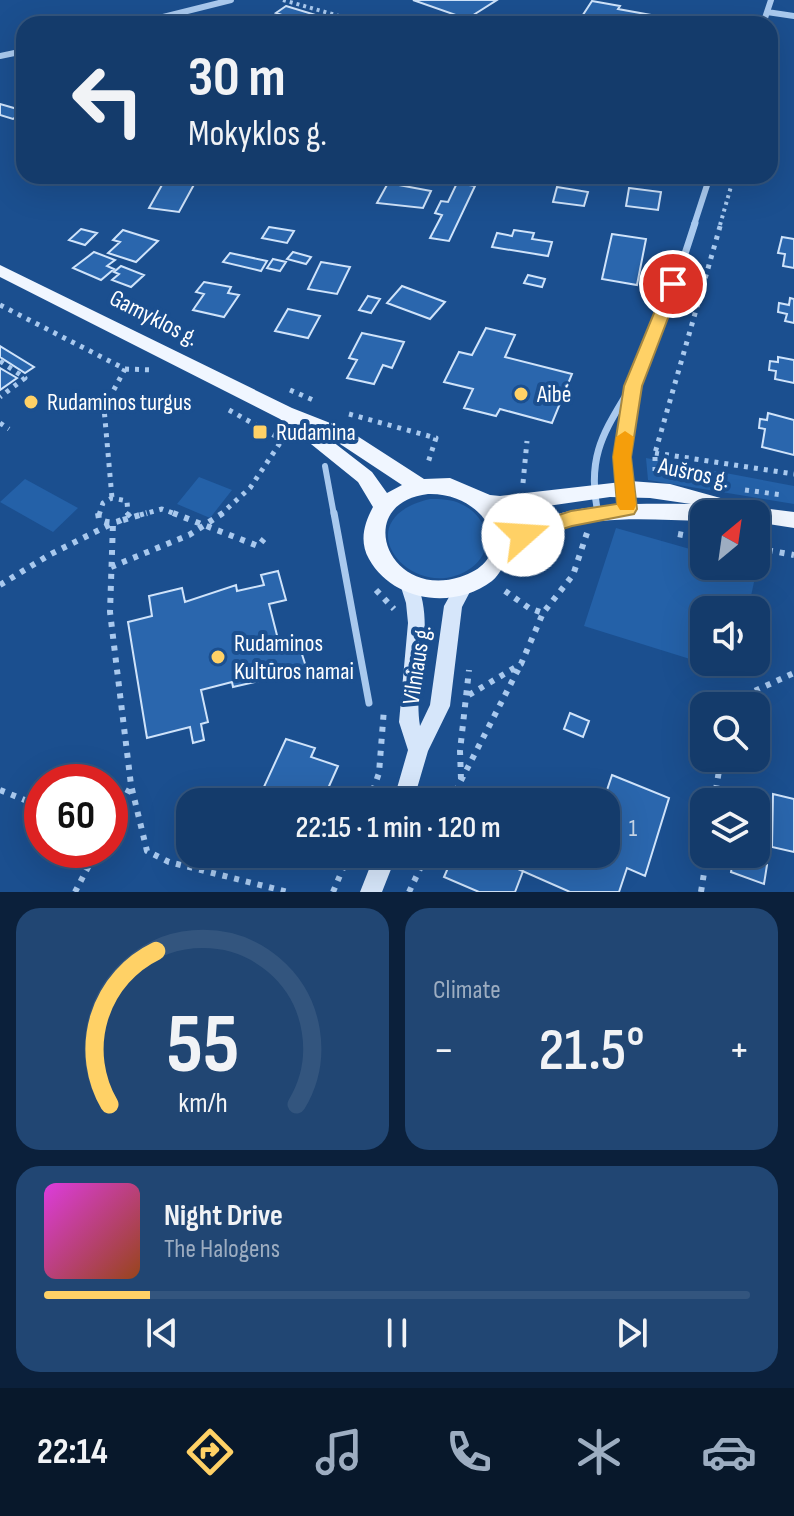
<!DOCTYPE html>
<meta charset="utf-8">
<style>
:root{--surface:#143b6b;--page:#214673;--text:#f1f3f6;--muted:#9dadc1;--line:#33557e;--accent:#ffd166}
body{margin:0;font-family:"Sofia Sans Condensed",sans-serif;background:var(--page);color:var(--text);height:100vh;display:flex;flex-direction:column;font-size:30px;white-space:nowrap}
*{box-sizing:border-box;margin:0}
p{font-size:26px;color:var(--muted)}
.icon{flex:none;width:44px;height:44px;fill:none;stroke:currentColor;stroke-width:2;stroke-linecap:round;stroke-linejoin:round}
.map{position:relative;height:892px;overflow:hidden}
.drawer{display:flex;flex-direction:column;gap:16px;padding:16px;background:#0b203b;flex:1}
.drawer>*{flex:none}
.top-card{position:absolute;left:16px;top:16px;width:762px;height:168px;border-radius:24px;box-shadow:0 8px 32px #0002,0 0 0 2px var(--line);background:#143b6b;color:var(--text);overflow:hidden}
.needle{width:52px;rotate:29deg}
.buttons{position:absolute;left:690px;top:500px;display:grid;gap:16px}
.buttons a{display:grid;place-items:center;width:80px;height:80px;border-radius:16px;background:var(--surface);box-shadow:0 8px 32px #0002,0 0 0 2px var(--line);font-size:40px}
.speed{position:absolute;left:24px;top:764px;display:flex;gap:16px;font-size:40px;font-weight:700;text-align:center}
.speed>*{display:grid;place-content:center;width:104px;height:104px;border-radius:50%;background:var(--surface);box-shadow:0 8px 32px #0002,0 0 0 2px var(--line);line-height:1}
.speed .limit{border:12px solid #d22;background:#fff;color:#111}
.pin{position:absolute;display:grid;place-items:center;width:68px;height:68px;color:#fff;margin:-34px;border:4px solid #fff;border-radius:50%;box-shadow:0 2px 8px #0007}
.me{position:absolute;width:88px;margin:-44px;rotate:71deg;stroke-linejoin:round;filter:drop-shadow(0 0 6px #0008)}
.turn{display:flex;align-items:center;gap:28px;height:168px;padding:0 40px;font-size:36px}
.turn .icon{width:104px;height:104px;stroke-width:2.5}
.turn b{display:block;font-size:56px;line-height:68px}
.big{font-size:60px;font-weight:600;line-height:1.1}
.drawer .widget{flex:1;display:flex;flex-direction:column;justify-content:center;gap:12px;min-width:0;padding:0 28px;border-radius:24px;background:var(--page)}
.drawer .dial{align-items:center;gap:0}
.dial svg{height:208px;overflow:visible;fill:none;stroke:var(--line);stroke-width:7;stroke-linecap:round;text-anchor:middle}
.dial text{fill:var(--text);stroke:none}
.song{display:flex;align-items:center;gap:24px}
.cover{width:96px;height:96px;border-radius:12px;background:linear-gradient(135deg,hsl(300 70% 55%),hsl(20 70% 35%))}
.played{height:8px;border-radius:4px;background:linear-gradient(90deg,var(--accent) 15%,var(--line) 15%)}
.keys{display:flex;justify-content:space-around;direction:ltr}
.heat{display:flex;justify-content:space-between;align-items:center;font-size:44px;direction:ltr}
.drawer .tiles{flex:1;display:grid;gap:16px;grid-template-columns:1fr 1fr}
.widget:last-child{grid-column:span 2}
.trip{position:absolute;left:176px;top:788px;width:444px;height:80px;border-radius:24px;background:var(--surface);box-shadow:0 8px 32px #0002,0 0 0 2px var(--line);font-weight:600;line-height:80px;text-align:center}
.tabs{display:flex;height:128px;justify-content:space-around;align-items:center;background:#08182b;color:var(--muted)}
.tabs .icon{width:56px;height:56px}
.tabs .selected{color:var(--accent)}
.tabs b{font-size:36px;color:var(--text)}
.map>svg:first-child{display:block}
.green{fill:#2461a8}
.building{fill:#2a66ad;stroke:#cfe3fa;stroke-width:2}
.lines{fill:none;stroke-linecap:round;stroke-linejoin:round}
.path-far2{stroke:#a9c9ee;stroke-width:4;stroke-dasharray:3 4;stroke-linecap:butt}
.path-far1{stroke:#a9c9ee;stroke-width:5;stroke-dasharray:4 6;stroke-linecap:butt}
.path{stroke:#a9c9ee;stroke-width:6;stroke-dasharray:5 7;stroke-linecap:butt}
.lane-far1{stroke:#a9c9ee;stroke-width:6}
.lane{stroke:#a9c9ee;stroke-width:7}
.street-far1{stroke:#a9c9ee;stroke-width:6}
.street{stroke:#a9c9ee;stroke-width:7}
.secondary{fill:#d6e6fa;fill-rule:evenodd}
.primary{fill:#f0f6ff;fill-rule:evenodd}
.route{fill:#ffd166;stroke:#a68842;stroke-width:2}
.slow{fill:#f59e0b}
.poi-dot{fill:#ffd166;stroke:#1b4f8f;stroke-width:3}
.labels{text-anchor:middle;dominant-baseline:central;stroke-width:8;stroke-linejoin:round;paint-order:stroke}
.street-label{font-size:24px;fill:#fff;stroke:#1b4f8f}
.poi-label{font-size:24px;fill:#fff;stroke:#1b4f8f;text-anchor:start}
.near-number-label{font-size:24px;fill:#cad9ea}
</style>
<div class="map">
<svg width="794" height="892" viewBox="0 0 794 892">
<rect width="100%" height="100%" fill="#1b4f8f"/>
<path class="green" d="M646,458L794,486V504L648,480Z
M199,477L232,490L210,518L177,504Z
M25,479L78,508L53,532L0,502Z
M430,499C440,499 451,499 461,504C488,516 497,549 471,568C414,608 340,520 430,499Z
M616,528L704,553V566L757,568L748,610H704V662H737L735,673L584,626Z"/>
<path class="building" d="M413,0H497L467,19Z
M592,1L620,6L618,9L701,24H629L610,20L607,24H577Z
M286,6L329,19L322,24H273L285,16L276,13Z
M0,104L24,111L13,119L0,115Z
M167,176L197,179L179,212L149,208Z
M388,183L431,191L423,208L377,203Z
M457,183L475,186L449,241L430,238L442,215L435,213L441,201L448,202Z
M557,187L588,192L584,206L553,202Z
M629,188L661,192L658,210L626,206Z
M269,227L294,231L287,243L262,238Z
M81,229L97,233L85,245L69,240Z
M123,230L158,241L136,262L108,253L120,242L113,240Z
M514,230L534,233L532,239L552,242L548,256L492,247L497,233L512,236Z
M612,234L646,239L637,285L602,279Z
M782,237L794,239V268L783,266L785,254L778,253Z
M94,252L115,260L107,266L114,269L101,280L73,268Z
M293,252L311,257L306,264L287,259Z
M230,253L267,261L261,271L223,262Z
M273,259L286,262L280,271L267,268Z
M321,262L350,267L337,294L308,289Z
M121,266L144,275L131,287L112,280L119,274L114,272Z
M528,275L545,279L542,287L524,283Z
M204,282L231,287L228,293L239,295L224,317L193,310L204,294L196,292Z
M402,286L445,302L430,319L387,303Z
M368,296L380,299L371,313L359,310Z
M790,298L794,299V323L785,321L787,314L778,312L779,303L789,305Z
M288,309L320,316L308,338L275,331Z
M486,328L515,335L505,357L572,374L552,423L500,409L496,416L464,408L473,389L444,382L459,352L472,355Z
M362,333L404,342L392,368L383,365L374,384L347,378L357,360L349,358Z
M0,346L34,367L25,373L0,357Z
M778,357L794,360V383L775,379L776,371L769,370L770,361L778,362Z
M0,368L17,378L0,390Z
M768,413L794,420V455L762,447L765,429L759,428L760,419L767,420Z
M278,571L286,600L269,604L280,647L298,642L308,673L289,678L287,668L258,675L259,681L233,687L232,682L201,690L208,722L201,724L204,740L193,743L190,727L147,738L128,622L152,616L149,596L182,588L185,602L236,585L237,591L264,585L261,575Z
M570,713L589,721L583,737L564,729Z
M286,739L315,748L311,757L338,766L322,802H257Z
M612,775L669,798L645,876L627,868L619,892H570L484,854H606V802H603Z
M773,794L794,799V852L772,847Z
M454,854H484L523,871L515,892H479L444,877Z
M734,854L767,865L764,884L731,872Z"/>
<g class="lines">
<path class="path-far2" d="M283,0L367,24
M770,51L775,33
M720,225L734,176"/>
<path class="path-far1" d="M0,305L125,369L104,408L112,498
M0,361L25,378L0,397
M125,369L153,370
M290,390L313,400
M229,410L286,442
M349,414L436,438L427,466
M0,423L9,429
M655,453L794,474
M655,471V453L721,223
M523,483L527,441
M745,490L783,495
M99,515L103,503L112,498L127,501L128,515
M140,515L162,509L178,515
M220,515L250,488L282,440"/>
<path class="path" d="M98,513L99,519C111,525 121,523 130,513
M173,513L258,546L264,539
M123,520L147,513
M678,534L704,539
M756,548L794,555
M111,567L189,535L223,513
M0,585L49,555L113,523L110,612L131,785L147,851L169,862L288,892
M376,590L394,609
M505,591L529,608L543,613
M469,695L521,664L543,613L573,575L587,533
M737,706L748,694L794,673
M461,779L460,751L469,670
M0,790L42,807
M369,802L379,773L384,709
M450,802L521,664
M714,802L721,758
M110,825L131,786
M75,892L97,850
M333,892L349,854
M409,892L427,854
M701,892L707,854"/>
<path class="lane-far1" d="M325,466L334,515"/>
<path class="lane" d="M334,513L369,703"/>
<path class="street-far1" d="M767,12L794,16
M135,24L231,0
M763,24L771,0
M0,56L24,51
M694,225L710,176"/>
<path class="street" d="M627,509L622,457L633,386
M598,513C582,439 621,416 647,355C666,312 681,267 695,223"/>
<path class="secondary" d="M409,577L415,579C438,626 412,677 420,726L430,705L444,606L458,581L464,579L470,581L473,586L462,607L450,706L428,751L413,802H393L408,750L399,722L408,623L406,603L400,584L403,579Z
M375,854H397L382,892H360Z"/>
<path class="primary" d="M0,265L292,408L348,430L424,479L450,478L490,495L500,496L630,481L670,484L753,507L794,512V528L756,522V514H704V521C658,520 608,515 563,528C548,533 524,540 513,551C505,559 502,573 492,581C454,610 393,602 369,559C359,541 364,524 373,507L358,482L280,419L0,277ZM328,438L334,440L402,485L387,493L372,472ZM428,494C487,492 522,558 460,577C387,600 352,503 428,494ZM610,497L650,498L691,504C629,503 569,502 513,531L506,512Z"/>
</g>
<path class="route" d="M673,279L681,284L642,386L631,457L637,509L634,514L572,526L523,542L516,540L513,535L516,529L571,511L617,504L613,457L624,386L666,284Z"/>
<path class="slow" d="M625,431L634,437L631,457L636,505L634,510H620L617,505L613,457L616,437Z"/>
<g class="poi-dot">
<circle cx="521" cy="394" r="8"/>
<circle cx="31" cy="402" r="8"/>
<rect x="252" y="424" width="16" height="16" rx="4"/>
<circle cx="218" cy="657" r="8"/>
</g>
<g class="labels">
<g class="street-label">
<text transform="translate(154 318) rotate(27)">Gamyklos g.</text>
<text transform="translate(694 473) rotate(12)">Aušros g.</text>
<text transform="translate(417 665) rotate(-81)">Vilniaus g.</text>
</g>
<g class="poi-label">
<text x="537" y="394">Aibė</text>
<text x="47" y="402">Rudaminos turgus</text>
<text x="276" y="432">Rudamina</text>
<text x="234" y="643">Rudaminos<tspan x="234" dy="28">Kultūros namai</tspan></text>
</g>
<g class="near-number-label">
<text x="633" y="828">1</text>
</g>
</g>
</svg>
<div class="buttons">
<a><svg class="needle" viewBox="-14 -14 28 28"><path d="M0-13l5 13h-10z" fill="#e53935"/><path d="M0 13l5-13h-10z" fill="#9dadc1"/></svg></a>
<a><svg class="icon" aria-label="sound" viewBox="0 0 24 24"><path d="M4 9h4l5-4v14l-5-4H4zM17 9q2 3 0 6"/></svg></a>
<a><svg class="icon" aria-label="search" viewBox="0 0 24 24"><circle cx="10" cy="10" r="6"/><path d="M15 15l6 6"/></svg></a>
<a><svg class="icon" aria-label="layers" viewBox="0 0 24 24"><path d="M12 4l9 5-9 5-9-5zM3 14l9 5 9-5"/></svg></a>
</div>
<div class="speed"><div class="limit">60</div></div>
<div class="pin" style="left:673px;top:284px;background:#d93025"><svg class="icon" aria-label="arrive" viewBox="0 0 24 24"><path d="M6 21V4h12l-3 4 3 4H6"/></svg></div>
<svg class="me" style="left:523px;top:535px" viewBox="-20 -20 40 40"><circle r="19" fill="#fff"/><path d="M0-13L10 11 0 6-10 11z" fill="#ffd166"/></svg>
<div class="trip">22:15 · 1 min · 120 m</div>
<div class="top-card">
<div class="turn"><svg class="icon" aria-label="left" viewBox="0 0 24 24"><path d="M17 20v-9H6M10 6l-5 5 5 5"/></svg><div><b>30 m</b>Mokyklos g.</div></div>
</div>
</div>
<section class="drawer">
<div class="tiles">
<div class="widget dial"><svg viewBox="0 0 100 80">
<path d="M14 69A42 42 0 1 1 86 69"/>
<path d="M14 69A42 42 0 0 1 32 10" stroke="#ffd166"/>
<text x="50" y="56" font-size="32" font-weight="700">55</text>
<text x="50" y="72" font-size="11">km/h</text>
</svg></div>
<div class="widget"><p>Climate</p>
<div class="heat"><a>−</a><b class="big">21.5°</b><a>+</a></div>
</div>
<div class="widget">
<div class="song"><i class="cover"></i><div><b>Night Drive</b><p>The Halogens</p></div></div>
<div class="played"></div>
<div class="keys"><svg class="icon" aria-label="previous" viewBox="0 0 24 24"><path d="M18 5L8 12l10 7zM5 5v14"/></svg><svg class="icon" aria-label="pause" viewBox="0 0 24 24"><path d="M8 5v14M16 5v14"/></svg><svg class="icon" aria-label="next" viewBox="0 0 24 24"><path d="M6 5l10 7-10 7zM19 5v14"/></svg></div>
</div>
</div>
</section>
<nav class="tabs">
<b>22:14</b>
<svg class="icon selected" aria-label="directions" viewBox="0 0 24 24"><path d="M12 3l9 9-9 9-9-9zM9 14v-3h6M13 9l2 2-2 2"/></svg>
<svg class="icon" aria-label="music" viewBox="0 0 24 24"><path d="M9 18V5l10-2v13"/><circle cx="6" cy="18" r="3"/><circle cx="16" cy="16" r="3"/></svg>
<svg class="icon" aria-label="phone" viewBox="0 0 24 24"><path d="M5 4h4l2 5-3 2q2 4 5 5l2-3 5 2v4C11 20 4 13 5 4z"/></svg>
<svg class="icon" aria-label="climate" viewBox="0 0 24 24"><path d="M12 3v18M4 7l16 10M4 17L20 7"/></svg>
<svg class="icon" aria-label="car" viewBox="0 0 24 24"><path d="M5 17H2v-5l4-1 3-4h7l3 4 3 1v5h-3M9 17h6M6 11h13"/><circle cx="7" cy="17" r="2"/><circle cx="17" cy="17" r="2"/></svg>
</nav>
